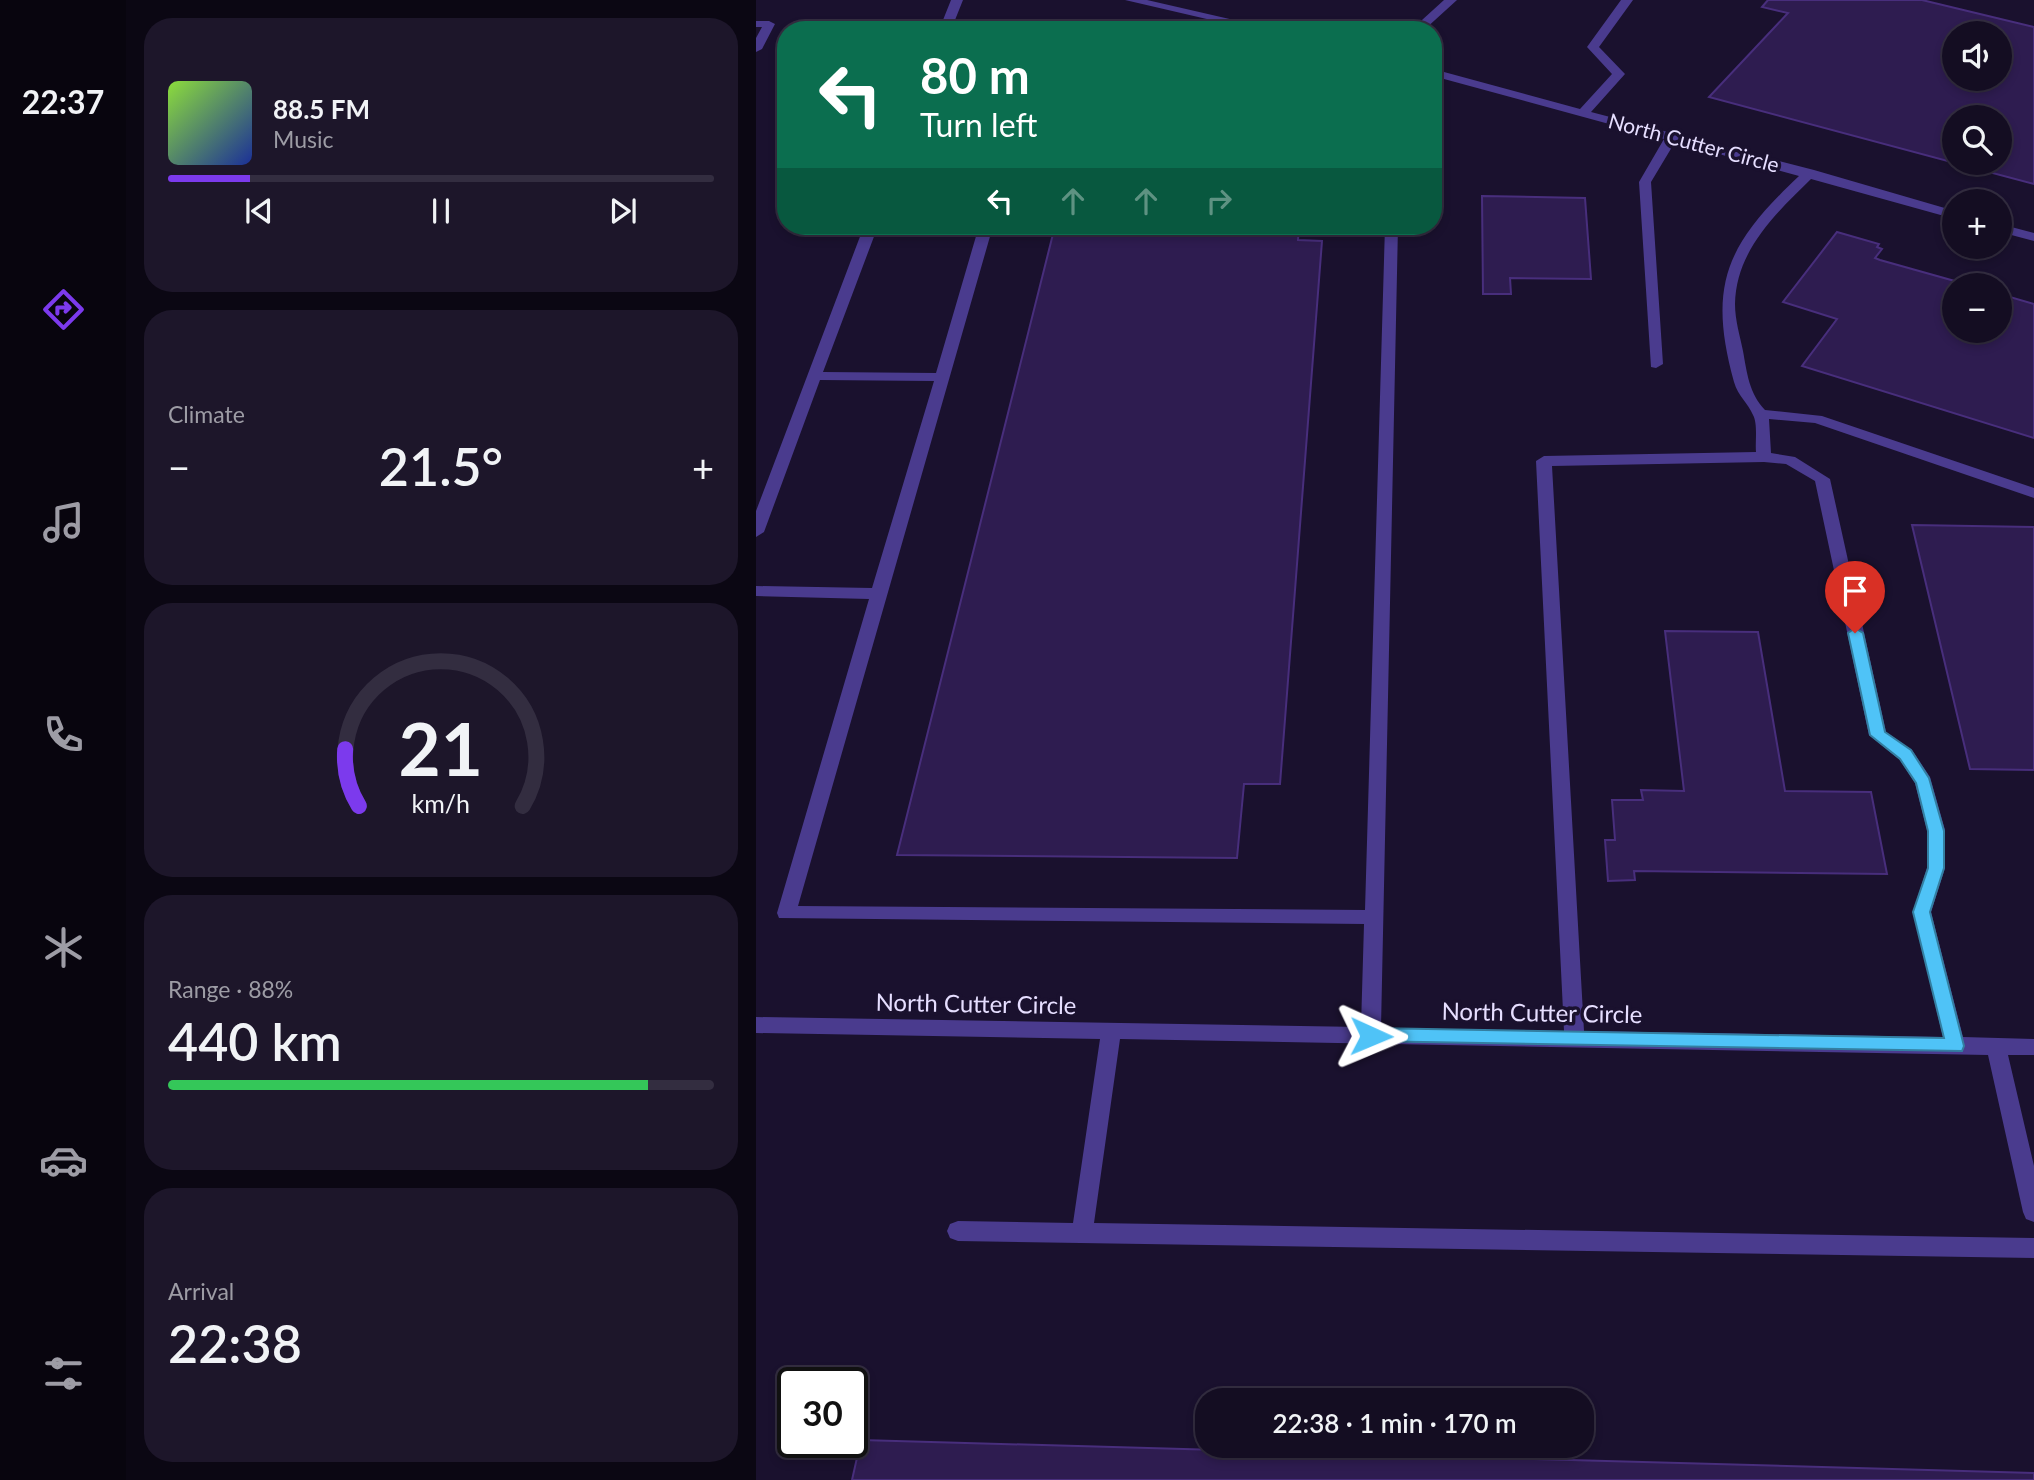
<!DOCTYPE html>
<meta charset="utf-8">
<style>
:root{--surface:#140d22;--page:#1d162a;--text:#f1f3f6;--muted:#9d9ca5;--line:#332d40;--accent:#7c3aed}
body{margin:0;font-family:Lato,sans-serif;background:var(--page);color:var(--text);height:100vh;display:flex;flex-direction:column;font-size:26px;white-space:nowrap}
*{box-sizing:border-box;margin:0}
p{font-size:23px;color:var(--muted)}
.icon{flex:none;width:38px;height:38px;fill:none;stroke:currentColor;stroke-width:2;stroke-linecap:round;stroke-linejoin:round}
.map{position:relative;flex:1;overflow:hidden}
.sheet{display:flex;flex-direction:column;gap:18px;padding:18px;background:#0b0713;width:630px}
.sheet>*{flex:none}
.hud{position:absolute;left:21px;top:21px;width:665px;height:214px;border-radius:28px;box-shadow:0 4px 10px #0003,0 0 0 2px var(--line);background:#0b6e4f;color:#fff;overflow:hidden}
.buttons{position:absolute;left:1186px;top:21px;display:grid;gap:14px}
.buttons a{display:grid;place-items:center;width:70px;height:70px;border-radius:50%;background:var(--surface);box-shadow:0 4px 10px #0003,0 0 0 2px var(--line);font-size:35px}
.speed{position:absolute;left:21px;top:1367px;display:flex;gap:14px;font-size:35px;font-weight:700;text-align:center}
.speed>*{display:grid;place-content:center;width:91px;height:91px;border-radius:50%;background:var(--surface);box-shadow:0 4px 10px #0003,0 0 0 2px var(--line);line-height:1}
.speed .limit{border:4px solid #111;border-radius:10px;background:#fff;color:#111}
.pin{position:absolute;display:grid;place-items:center;width:60px;height:60px;color:#fff;margin:-72px -30px;border-radius:50% 50% 50% 0;rotate:-45deg;box-shadow:0 0 7px #0007}
.pin .icon{rotate:45deg}
.me{position:absolute;width:77px;margin:-38px;rotate:91deg;stroke-linejoin:round;filter:drop-shadow(0 0 5px #0008)}
.turn{display:flex;align-items:center;gap:24px;height:147px;padding:0 28px;font-size:32px}
.turn .icon{width:91px;height:91px;stroke-width:2.5}
.turn b{display:block;font-size:49px;line-height:60px}
.lanes{display:flex;align-items:center;height:66px;padding:0 28px;background:#0003;justify-content:center;gap:35px;direction:ltr}
.lanes .off{opacity:.35}
.big{font-size:52px;font-weight:600;line-height:1.1}
.sheet .card{flex:1;display:flex;flex-direction:column;justify-content:center;gap:10px;min-width:0;padding:0 24px;border-radius:28px;background:var(--page)}
.sheet .dial{align-items:center;gap:0}
.dial svg{height:182px;overflow:visible;fill:none;stroke:var(--line);stroke-width:7;stroke-linecap:round;text-anchor:middle}
.dial text{fill:var(--text);stroke:none}
.song{display:flex;align-items:center;gap:21px}
.cover{width:84px;height:84px;border-radius:10px;background:linear-gradient(135deg,hsl(90 70% 55%),hsl(230 70% 35%))}
.played{height:7px;border-radius:4px;background:linear-gradient(90deg,var(--accent) 15%,var(--line) 15%)}
.keys{display:flex;justify-content:space-around;direction:ltr}
.heat{display:flex;justify-content:space-between;align-items:center;font-size:38px;direction:ltr}
.charge{height:10px;border-radius:5px;background:linear-gradient(90deg,#34c759 88%,var(--line) 0)}
.trip{position:absolute;left:439px;top:1388px;width:399px;height:70px;border-radius:28px;background:var(--surface);box-shadow:0 4px 10px #0003,0 0 0 2px var(--line);font-weight:600;line-height:70px;text-align:center}
main{display:flex;flex:1;min-height:0}
.menu{display:flex;flex-direction:column;width:126px;justify-content:space-around;align-items:center;background:#08050e;color:var(--muted)}
.menu .icon{width:49px;height:49px}
.menu .selected{color:var(--accent)}
.menu b{font-size:32px;color:var(--text)}
.map>svg:first-child{display:block}
.building{fill:#2e1c50;stroke:#482e7c;stroke-width:2;fill-rule:evenodd}
.lines{fill:none;stroke-linecap:round;stroke-linejoin:round}
.minor{fill:#4a3b8e;fill-rule:evenodd}
.route{fill:#4fc3f7;stroke:#337fa1;stroke-width:2}
.labels{text-anchor:middle;dominant-baseline:central;stroke-width:7;stroke-linejoin:round;paint-order:stroke}
.far-street-label{font-size:21px;fill:#e6deff;stroke:#1a112e}
.street-label{font-size:24px;fill:#e6deff;stroke:#1a112e}
</style>
<main>
<nav class="menu">
<b>22:37</b>
<svg class="icon selected" aria-label="directions" viewBox="0 0 24 24"><path d="M12 3l9 9-9 9-9-9zM9 14v-3h6M13 9l2 2-2 2"/></svg>
<svg class="icon" aria-label="music" viewBox="0 0 24 24"><path d="M9 18V5l10-2v13"/><circle cx="6" cy="18" r="3"/><circle cx="16" cy="16" r="3"/></svg>
<svg class="icon" aria-label="phone" viewBox="0 0 24 24"><path d="M5 4h4l2 5-3 2q2 4 5 5l2-3 5 2v4C11 20 4 13 5 4z"/></svg>
<svg class="icon" aria-label="climate" viewBox="0 0 24 24"><path d="M12 3v18M4 7l16 10M4 17L20 7"/></svg>
<svg class="icon" aria-label="car" viewBox="0 0 24 24"><path d="M5 17H2v-5l4-1 3-4h7l3 4 3 1v5h-3M9 17h6M6 11h13"/><circle cx="7" cy="17" r="2"/><circle cx="17" cy="17" r="2"/></svg>
<svg class="icon" aria-label="filters" viewBox="0 0 24 24"><path d="M4 7h16M4 17h16"/><circle cx="9" cy="7" r="2"/><circle cx="15" cy="17" r="2"/></svg>
</nav>
<section class="sheet">
<div class="card">
<div class="song"><i class="cover"></i><div><b>88.5 FM</b><p>Music</p></div></div>
<div class="played"></div>
<div class="keys"><svg class="icon" aria-label="previous" viewBox="0 0 24 24"><path d="M18 5L8 12l10 7zM5 5v14"/></svg><svg class="icon" aria-label="pause" viewBox="0 0 24 24"><path d="M8 5v14M16 5v14"/></svg><svg class="icon" aria-label="next" viewBox="0 0 24 24"><path d="M6 5l10 7-10 7zM19 5v14"/></svg></div>
</div>
<div class="card"><p>Climate</p>
<div class="heat"><a>−</a><b class="big">21.5°</b><a>+</a></div>
</div>
<div class="card dial"><svg viewBox="0 0 100 80">
<path d="M14 69A42 42 0 1 1 86 69"/>
<path d="M14 69A42 42 0 0 1 8 44" stroke="#7c3aed"/>
<text x="50" y="56" font-size="32" font-weight="700">21</text>
<text x="50" y="72" font-size="11">km/h</text>
</svg></div>
<div class="card"><p>Range · 88%</p><b class="big">440 km</b><div class="charge"></div></div>
<div class="card"><p>Arrival</p><b class="big">22:38</b></div>
</section>
<div class="map">
<svg width="1278" height="1480" viewBox="0 0 1278 1480">
<rect width="100%" height="100%" fill="#1a112e"/>
<path class="building" d="M1012,0H1166L1278,27V184L1199,163H1244V117H1199V163L953,97L1032,13L1006,7ZM1199,33H1244V79H1199Z
M726,196L829,198L835,279L754,278L755,294H727Z
M299,226H543L542,240L566,241L524,784H488L481,858L141,855Z
M1081,232L1123,244L1121,247L1126,249L1119,258L1124,260L1213,285H1199V331H1244V294L1278,304V438L1046,366L1081,319L1027,302Z
M1156,525L1278,527V770L1214,769Z
M909,631L1002,632L1029,791L1115,792L1131,874L878,871L879,880L852,881L849,840H859L856,800H887L885,790L928,791Z
M105,1440L1278,1473V1480H96Z"/>
<g class="lines">
<path class="minor" d="M195,0H207L195,30H183Z
M369,0H391L521,30H498Z
M688,0H701L668,30H655Z
M865,0H877L843,47L869,74L835,112L1058,170L1199,211V219L1055,179C1019,214 980,251 979,304C979,320 984,336 987,351C991,373 993,393 1009,410L1066,416L1278,488V498L1059,423L1013,419L1015,453L1039,457L1074,479L1130,732L1156,750L1174,777L1189,830V868L1175,912L1207,1037L1278,1039V1055H1252L1278,1166V1222L1270,1219L1267,1212L1232,1055L364,1039L338,1223L1278,1238V1258L202,1241L194,1238L191,1231L194,1224L202,1221L317,1223L344,1039L0,1033V1017L605,1027L608,924L23,918L21,913L113,599L0,596V586L116,588L178,381L64,380L8,532L0,537V511L108,226H122L67,372L180,373L223,226H237L42,906L609,910L629,226H642L625,1028L808,1031L780,461L788,456L1000,452C999,442 1002,424 997,415C992,403 982,396 978,382C951,284 971,244 1043,176L919,142L895,182L907,364L900,368L895,367L883,182L908,139L677,76V69L824,109L856,74L831,47ZM1008,462L1030,464L1059,481L1113,735L1144,760L1159,783L1171,830V868L1157,912L1187,1037L828,1031L796,466Z
M0,21H13L19,24L6,49L0,52V38L6,27H0Z
M1244,224L1278,233V241L1244,232Z"/>
</g>
<path class="route" d="M1099,628L1107,633L1129,732L1155,750L1173,778L1188,831V868L1174,912L1208,1046L1206,1051L609,1041L606,1036L609,1031L615,1028L1188,1038L1157,912L1172,868V831L1160,783L1144,759L1114,735L1092,633Z"/>
<g class="labels">
<g class="far-street-label">
<text transform="translate(938 142) rotate(15)">North Cutter Circle</text>
</g>
<g class="street-label">
<text transform="translate(220 1003) rotate(1)">North Cutter Circle</text>
<text transform="translate(786 1012) rotate(1)">North Cutter Circle</text>
</g>
</g>
</svg>
<div class="buttons">
<a><svg class="icon" aria-label="sound" viewBox="0 0 24 24"><path d="M4 9h4l5-4v14l-5-4H4zM17 9q2 3 0 6"/></svg></a>
<a><svg class="icon" aria-label="search" viewBox="0 0 24 24"><circle cx="10" cy="10" r="6"/><path d="M15 15l6 6"/></svg></a>
<a>+</a>
<a>−</a>
</div>
<div class="speed"><div class="limit">30</div></div>
<div class="pin" style="left:1099px;top:633px;background:#d93025"><svg class="icon" aria-label="arrive" viewBox="0 0 24 24"><path d="M6 21V4h12l-3 4 3 4H6"/></svg></div>
<svg class="me" style="left:615px;top:1036px" viewBox="-20 -20 40 40"><path d="M0-17L14 15 0 8-14 15z" fill="#4fc3f7" stroke="#fff" stroke-width="4"/></svg>
<div class="trip">22:38 · 1 min · 170 m</div>
<div class="hud">
<div class="turn"><svg class="icon" aria-label="left" viewBox="0 0 24 24"><path d="M17 20v-9H6M10 6l-5 5 5 5"/></svg><div><b>80 m</b>Turn left</div></div>
<div class="lanes"><svg class="icon" aria-label="left" viewBox="0 0 24 24"><path d="M17 20v-9H6M10 6l-5 5 5 5"/></svg><svg class="icon off" aria-label="ahead" viewBox="0 0 24 24"><path d="M12 20V5M6 11l6-6 6 6"/></svg><svg class="icon off" aria-label="ahead" viewBox="0 0 24 24"><path d="M12 20V5M6 11l6-6 6 6"/></svg><svg class="icon off" aria-label="right" viewBox="0 0 24 24"><path d="M7 20v-9h11M14 6l5 5-5 5"/></svg></div>
</div>
</div>
</main>
